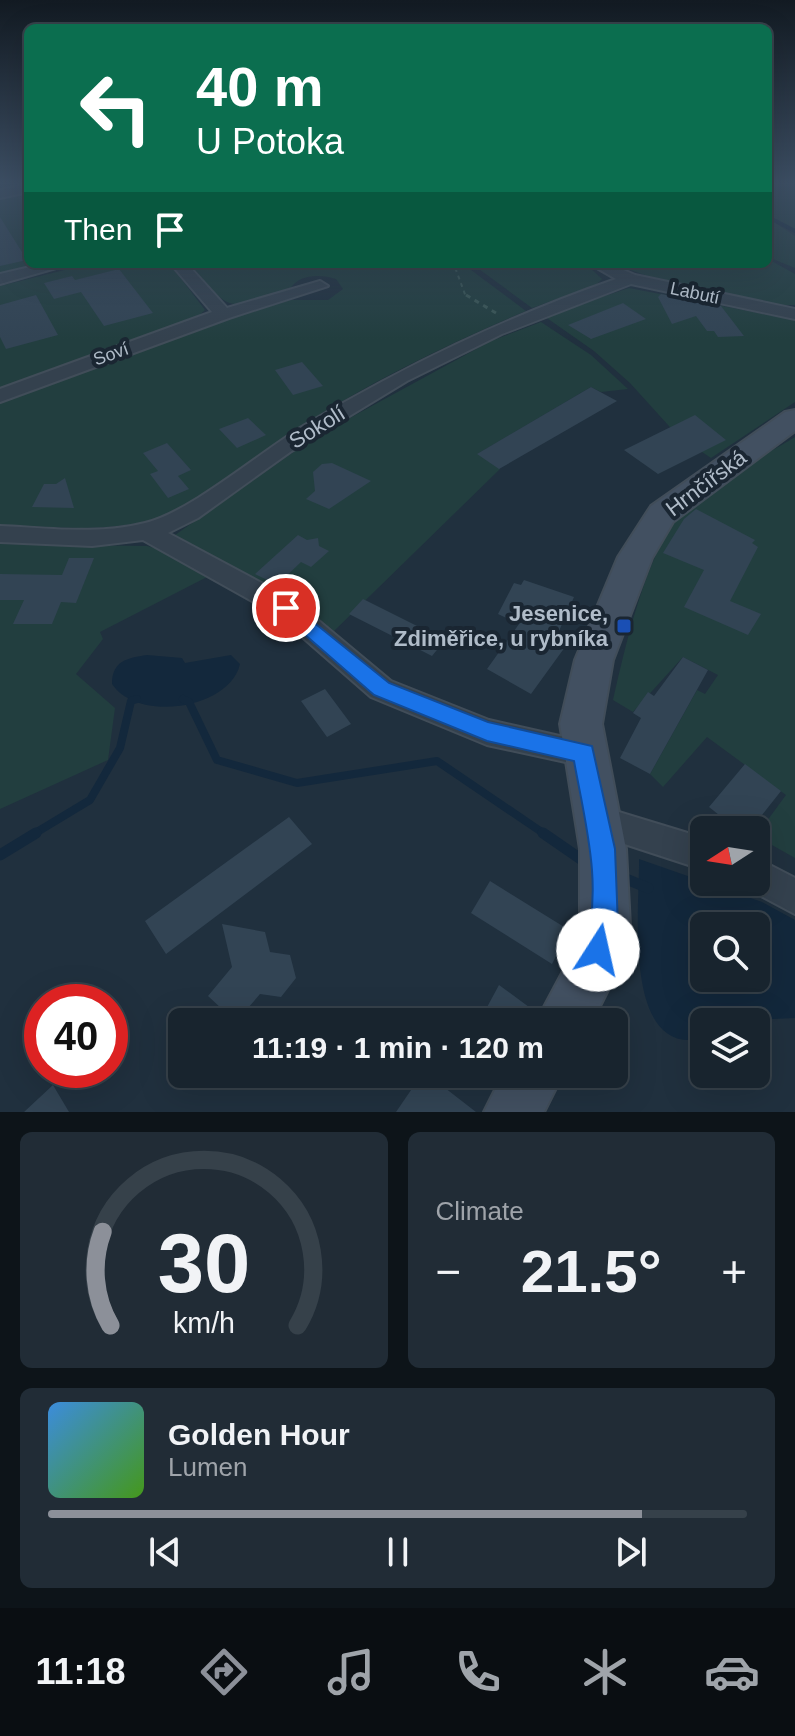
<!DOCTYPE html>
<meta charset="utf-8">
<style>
:root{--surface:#18242e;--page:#212c36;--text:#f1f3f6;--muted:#9fa4aa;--line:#36414a;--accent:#8c9099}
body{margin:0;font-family:Arial,sans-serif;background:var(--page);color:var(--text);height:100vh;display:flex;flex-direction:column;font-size:30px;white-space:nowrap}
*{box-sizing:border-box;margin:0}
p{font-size:26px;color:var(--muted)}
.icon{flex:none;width:44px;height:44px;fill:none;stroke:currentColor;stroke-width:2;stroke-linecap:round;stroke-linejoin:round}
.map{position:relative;height:1112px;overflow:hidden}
.panel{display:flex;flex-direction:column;gap:20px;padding:20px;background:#0d1419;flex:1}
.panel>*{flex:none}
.top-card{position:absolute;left:24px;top:24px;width:748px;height:244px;border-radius:12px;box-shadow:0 8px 32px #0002,0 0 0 2px var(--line);background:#0b6e4f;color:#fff;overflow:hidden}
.needle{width:52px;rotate:258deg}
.controls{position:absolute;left:690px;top:816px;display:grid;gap:16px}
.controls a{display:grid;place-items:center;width:80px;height:80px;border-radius:12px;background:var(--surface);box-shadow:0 8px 32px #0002,0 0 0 2px var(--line);font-size:40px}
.speed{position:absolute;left:24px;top:984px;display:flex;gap:16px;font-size:40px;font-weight:700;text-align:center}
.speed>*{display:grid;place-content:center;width:104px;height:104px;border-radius:50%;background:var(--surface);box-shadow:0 8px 32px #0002,0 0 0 2px var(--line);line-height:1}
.speed .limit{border:12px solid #d22;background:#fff;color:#111}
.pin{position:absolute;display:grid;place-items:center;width:68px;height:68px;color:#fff;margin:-34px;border:4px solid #fff;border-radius:50%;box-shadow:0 2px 8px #0007}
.me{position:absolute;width:88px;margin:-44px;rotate:10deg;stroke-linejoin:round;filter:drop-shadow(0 0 6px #0008)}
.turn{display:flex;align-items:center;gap:28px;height:168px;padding:0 40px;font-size:36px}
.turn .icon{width:104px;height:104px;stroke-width:2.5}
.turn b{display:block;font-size:56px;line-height:68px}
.then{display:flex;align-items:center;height:76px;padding:0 40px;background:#0003;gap:16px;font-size:30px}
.big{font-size:60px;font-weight:800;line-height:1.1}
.panel .card{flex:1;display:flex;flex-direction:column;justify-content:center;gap:12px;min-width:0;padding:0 28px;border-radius:12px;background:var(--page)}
.panel .dial{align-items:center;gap:0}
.dial svg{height:208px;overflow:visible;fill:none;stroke:var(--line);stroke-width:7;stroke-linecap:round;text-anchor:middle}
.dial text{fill:var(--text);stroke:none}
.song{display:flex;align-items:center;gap:24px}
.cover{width:96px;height:96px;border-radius:12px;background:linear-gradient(135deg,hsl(210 70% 55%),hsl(100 70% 35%))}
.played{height:8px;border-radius:4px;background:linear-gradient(90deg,var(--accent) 85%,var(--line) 85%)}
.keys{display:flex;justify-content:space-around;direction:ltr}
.heat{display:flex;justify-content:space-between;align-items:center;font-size:44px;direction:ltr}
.panel .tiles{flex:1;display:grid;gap:20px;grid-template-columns:1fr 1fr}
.card:last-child{grid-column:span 2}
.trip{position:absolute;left:168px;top:1008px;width:460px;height:80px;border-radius:12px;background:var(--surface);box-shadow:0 8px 32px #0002,0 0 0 2px var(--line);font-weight:800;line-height:80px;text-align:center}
.tabs{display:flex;height:128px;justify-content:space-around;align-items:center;background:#0a0e12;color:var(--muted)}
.tabs .icon{width:56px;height:56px}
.tabs .current{color:var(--accent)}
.tabs b{font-size:36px;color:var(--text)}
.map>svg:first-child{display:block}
.green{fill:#223e3f}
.water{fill:#13283c;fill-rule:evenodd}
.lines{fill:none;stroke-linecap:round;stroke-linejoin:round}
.stream-far2{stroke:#13283c;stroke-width:4}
.stream-far1{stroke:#13283c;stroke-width:8}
.stream{stroke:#13283c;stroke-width:11}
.building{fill:#324454}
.street-casing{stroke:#414d59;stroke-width:4}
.secondary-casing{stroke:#414d59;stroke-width:4}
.path-far1{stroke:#3b5756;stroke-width:2;stroke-dasharray:4 4;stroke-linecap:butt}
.path{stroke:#3b5756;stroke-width:3;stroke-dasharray:5 5;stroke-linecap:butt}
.street{fill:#34414e;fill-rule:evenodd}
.secondary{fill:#425061;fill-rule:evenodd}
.route{fill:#1a73e8;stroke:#114b97;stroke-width:2}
.transit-dot{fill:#1a4fb4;stroke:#1a2632;stroke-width:3}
.labels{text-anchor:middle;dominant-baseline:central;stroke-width:8;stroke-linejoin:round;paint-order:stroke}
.far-street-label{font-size:18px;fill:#b0bcc9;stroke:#1a2632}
.street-label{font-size:22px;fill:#b0bcc9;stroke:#1a2632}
.poi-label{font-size:22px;font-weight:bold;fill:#b0bcc9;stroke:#1a2632;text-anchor:end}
</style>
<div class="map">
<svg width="795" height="1112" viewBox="0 0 795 1112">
<rect width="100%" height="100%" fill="#20303e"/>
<path class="green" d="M768,183H795V230L768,216Z
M28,191V264H45L0,275V197Z
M768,218L795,236V268L768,257Z
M768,259L795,274V305H777L671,284L613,264H768Z
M89,264H170L205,310L196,318L0,390V286Z
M190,264H463L526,311C448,344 372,381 300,427C257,454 203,503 157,518C108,534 51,526 0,525V403L238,314L290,300H328L343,289L336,279C319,274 299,274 289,290C225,309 234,316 190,264Z
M472,264H586L602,279L596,285L532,308Z
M629,288L795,320V402L711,458L678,436L630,383L594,351L544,316Z
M541,322L591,355L628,389L601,392L591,387L479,453L500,469L334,631L301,604L175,535L315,437L491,341Z
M795,437V858L756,836L786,795L707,737L663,787L650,774L697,690L705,694L718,675L683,657L633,712L613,700C625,648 645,557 679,516C707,482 758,460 795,437Z
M0,544L147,546L169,552L207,577L100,632L103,639L76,674L115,708L108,760L0,809Z"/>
<path class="water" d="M147,655L182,658L185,663L231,655L240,664C230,709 138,723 112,684C112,661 127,658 147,655Z
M639,859L762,902L795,920V1018L704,1022V1038C621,1060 640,904 639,859ZM704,926H756V978H704Z"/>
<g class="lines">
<path class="stream-far2" d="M768,217L795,231"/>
<path class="stream-far1" d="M183,699L189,702L217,760L297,783L437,761L546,835
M32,835L90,800L120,748L131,701L137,699"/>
<path class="stream" d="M543,833L585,862
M0,855L36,833
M619,876L648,888"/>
</g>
<path class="building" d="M0,217L27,260L0,266Z
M119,269L153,313L104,326L81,292L54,299L44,283L72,276L75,280Z
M661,294L721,306L744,336L718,337L714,331H707L696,316L672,324L658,297Z
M36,295L58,335L6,349L0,337V305Z
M623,303L646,319L591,339L568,325Z
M302,362L323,386L293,395L275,370Z
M591,387L617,401L499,469L477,454Z
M695,415L726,440L658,474L624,450Z
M248,418L266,435L237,448L219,429Z
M167,443L191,470L178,476L189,489L168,498L150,474L158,471L143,453Z
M332,463L371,481L329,509L306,499L315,491L313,472L322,464Z
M65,478L74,508L32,507L44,484H56Z
M696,509L755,540L752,543L758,547L730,601L761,614L748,635L684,607L704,570L663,553L684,519Z
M298,535L307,540L318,538L319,546L329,551L311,567L301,562L277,585L255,574Z
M69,558H94L76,603L61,602L52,624H13L24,600H0V574L62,575Z
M524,580L574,597L559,631L573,636L531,694L487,669L519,624L498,614L514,583L521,585Z
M363,599L445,640L432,656L349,614Z
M683,657L708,670L650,774L620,758L641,718L633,713L648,692L654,696Z
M325,689L351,724L327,737L301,701Z
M745,764L781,791L750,830H738L709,807Z
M289,817L312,844L166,954L145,921Z
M490,881L569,930L552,964L471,913Z
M222,924L265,932L270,952L290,955L296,978L281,997L260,994L236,1022L208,996L232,967Z
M499,985L529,1007L521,1022H479Z
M422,1074H427L476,1112H396Z
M53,1085L69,1112H24Z"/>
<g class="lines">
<g class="street-casing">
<path id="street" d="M28,184V192L0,198V190Z
M43,264H70L0,284V274Z
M171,264H187L227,308L320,281L328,286L229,318L0,402V389L212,312Z
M590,264H610L635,275L795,309V319L631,284L502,334L407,381L290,452L198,518L168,533L295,601L391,681L489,720L595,744L599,753L595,762L584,766L487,745L371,697L277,615L143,540L92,546L0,542V526C48,528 98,535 145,523C191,512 260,452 305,425C407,365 504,318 616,279Z
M599,806L704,838V870L588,832L583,821L588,810Z
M756,858L795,878V914L744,887L742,882H756Z"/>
</g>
<g class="secondary-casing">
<path id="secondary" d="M795,410V431L673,522L652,558L613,660L602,724L626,849L630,926L616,974L592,1022H536L568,962L580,926V849L560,724L575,660L618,557L651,506L785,412Z
M503,1074H563L544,1112H484Z"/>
</g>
<path class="path-far1" d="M448,264L456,270L466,297"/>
<path class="path" d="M466,295L496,313"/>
<use href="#street" class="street"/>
<use href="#secondary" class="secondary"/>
</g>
<linearGradient id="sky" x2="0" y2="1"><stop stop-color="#121a22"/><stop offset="0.54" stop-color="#3c4e63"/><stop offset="1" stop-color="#3c4e63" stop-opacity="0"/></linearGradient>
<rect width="795" height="339" fill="url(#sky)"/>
<path class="route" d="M286,600L389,683L488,722L592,746L615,849L618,926L607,959L598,963L588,959L584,950C604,889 585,822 574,761L487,741L374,695L280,613L277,608Z"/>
<rect class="transit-dot" x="616" y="618" width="16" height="16" rx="4"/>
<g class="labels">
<g class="far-street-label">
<text transform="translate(695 293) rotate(12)">Labutí</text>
<text transform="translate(111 354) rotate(-20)">Soví</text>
</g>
<g class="street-label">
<text transform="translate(317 427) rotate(-32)">Sokolí</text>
<text transform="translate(706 483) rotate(-37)">Hrnčířská</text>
</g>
<g class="poi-label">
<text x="608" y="613">Jesenice,<tspan x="608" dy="25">Zdiměřice, u rybníka</tspan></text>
</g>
</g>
</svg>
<div class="controls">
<a><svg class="needle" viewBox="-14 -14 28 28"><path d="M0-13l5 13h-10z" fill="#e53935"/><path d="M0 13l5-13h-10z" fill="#9fa4aa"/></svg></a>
<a><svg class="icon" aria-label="search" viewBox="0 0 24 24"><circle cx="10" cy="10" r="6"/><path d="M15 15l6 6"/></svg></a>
<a><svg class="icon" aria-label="layers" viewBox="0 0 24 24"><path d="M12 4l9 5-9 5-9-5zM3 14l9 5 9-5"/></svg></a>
</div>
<div class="speed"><div class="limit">40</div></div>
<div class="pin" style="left:286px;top:608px;background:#d93025"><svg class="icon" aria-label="arrive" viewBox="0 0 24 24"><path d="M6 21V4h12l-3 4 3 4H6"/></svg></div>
<svg class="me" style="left:598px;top:950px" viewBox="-20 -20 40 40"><circle r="19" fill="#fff"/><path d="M0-13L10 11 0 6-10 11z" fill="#1a73e8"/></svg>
<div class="trip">11:19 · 1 min · 120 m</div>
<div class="top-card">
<div class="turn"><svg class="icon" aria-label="left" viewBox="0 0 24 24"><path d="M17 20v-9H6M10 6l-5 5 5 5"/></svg><div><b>40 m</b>U Potoka</div></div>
<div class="then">Then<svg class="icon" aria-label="arrive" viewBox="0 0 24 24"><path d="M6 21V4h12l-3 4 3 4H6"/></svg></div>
</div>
</div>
<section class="panel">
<div class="tiles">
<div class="card dial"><svg viewBox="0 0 100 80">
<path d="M14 69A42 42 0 1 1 86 69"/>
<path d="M14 69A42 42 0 0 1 11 33" stroke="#8c9099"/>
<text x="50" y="56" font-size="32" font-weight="700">30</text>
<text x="50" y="72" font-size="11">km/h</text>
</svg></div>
<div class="card"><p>Climate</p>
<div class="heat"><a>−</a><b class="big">21.5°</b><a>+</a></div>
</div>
<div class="card">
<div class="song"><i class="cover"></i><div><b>Golden Hour</b><p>Lumen</p></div></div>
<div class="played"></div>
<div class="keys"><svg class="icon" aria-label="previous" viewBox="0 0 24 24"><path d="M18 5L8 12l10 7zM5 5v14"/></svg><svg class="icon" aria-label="pause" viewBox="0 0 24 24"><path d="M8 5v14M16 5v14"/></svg><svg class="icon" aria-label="next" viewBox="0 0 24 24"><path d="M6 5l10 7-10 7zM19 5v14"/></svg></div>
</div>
</div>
</section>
<nav class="tabs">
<b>11:18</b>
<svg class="icon current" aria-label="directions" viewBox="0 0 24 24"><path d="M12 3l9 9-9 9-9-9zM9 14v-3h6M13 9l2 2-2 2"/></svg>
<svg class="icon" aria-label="music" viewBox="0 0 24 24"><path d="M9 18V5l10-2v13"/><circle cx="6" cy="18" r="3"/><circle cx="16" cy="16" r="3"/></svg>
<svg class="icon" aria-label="phone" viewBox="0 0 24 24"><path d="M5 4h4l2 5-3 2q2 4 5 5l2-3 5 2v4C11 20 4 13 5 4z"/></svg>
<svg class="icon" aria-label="climate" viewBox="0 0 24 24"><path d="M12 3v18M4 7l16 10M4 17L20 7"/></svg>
<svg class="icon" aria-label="car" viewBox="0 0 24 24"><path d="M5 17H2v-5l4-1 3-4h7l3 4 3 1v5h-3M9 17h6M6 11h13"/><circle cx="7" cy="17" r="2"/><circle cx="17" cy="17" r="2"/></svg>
</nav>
